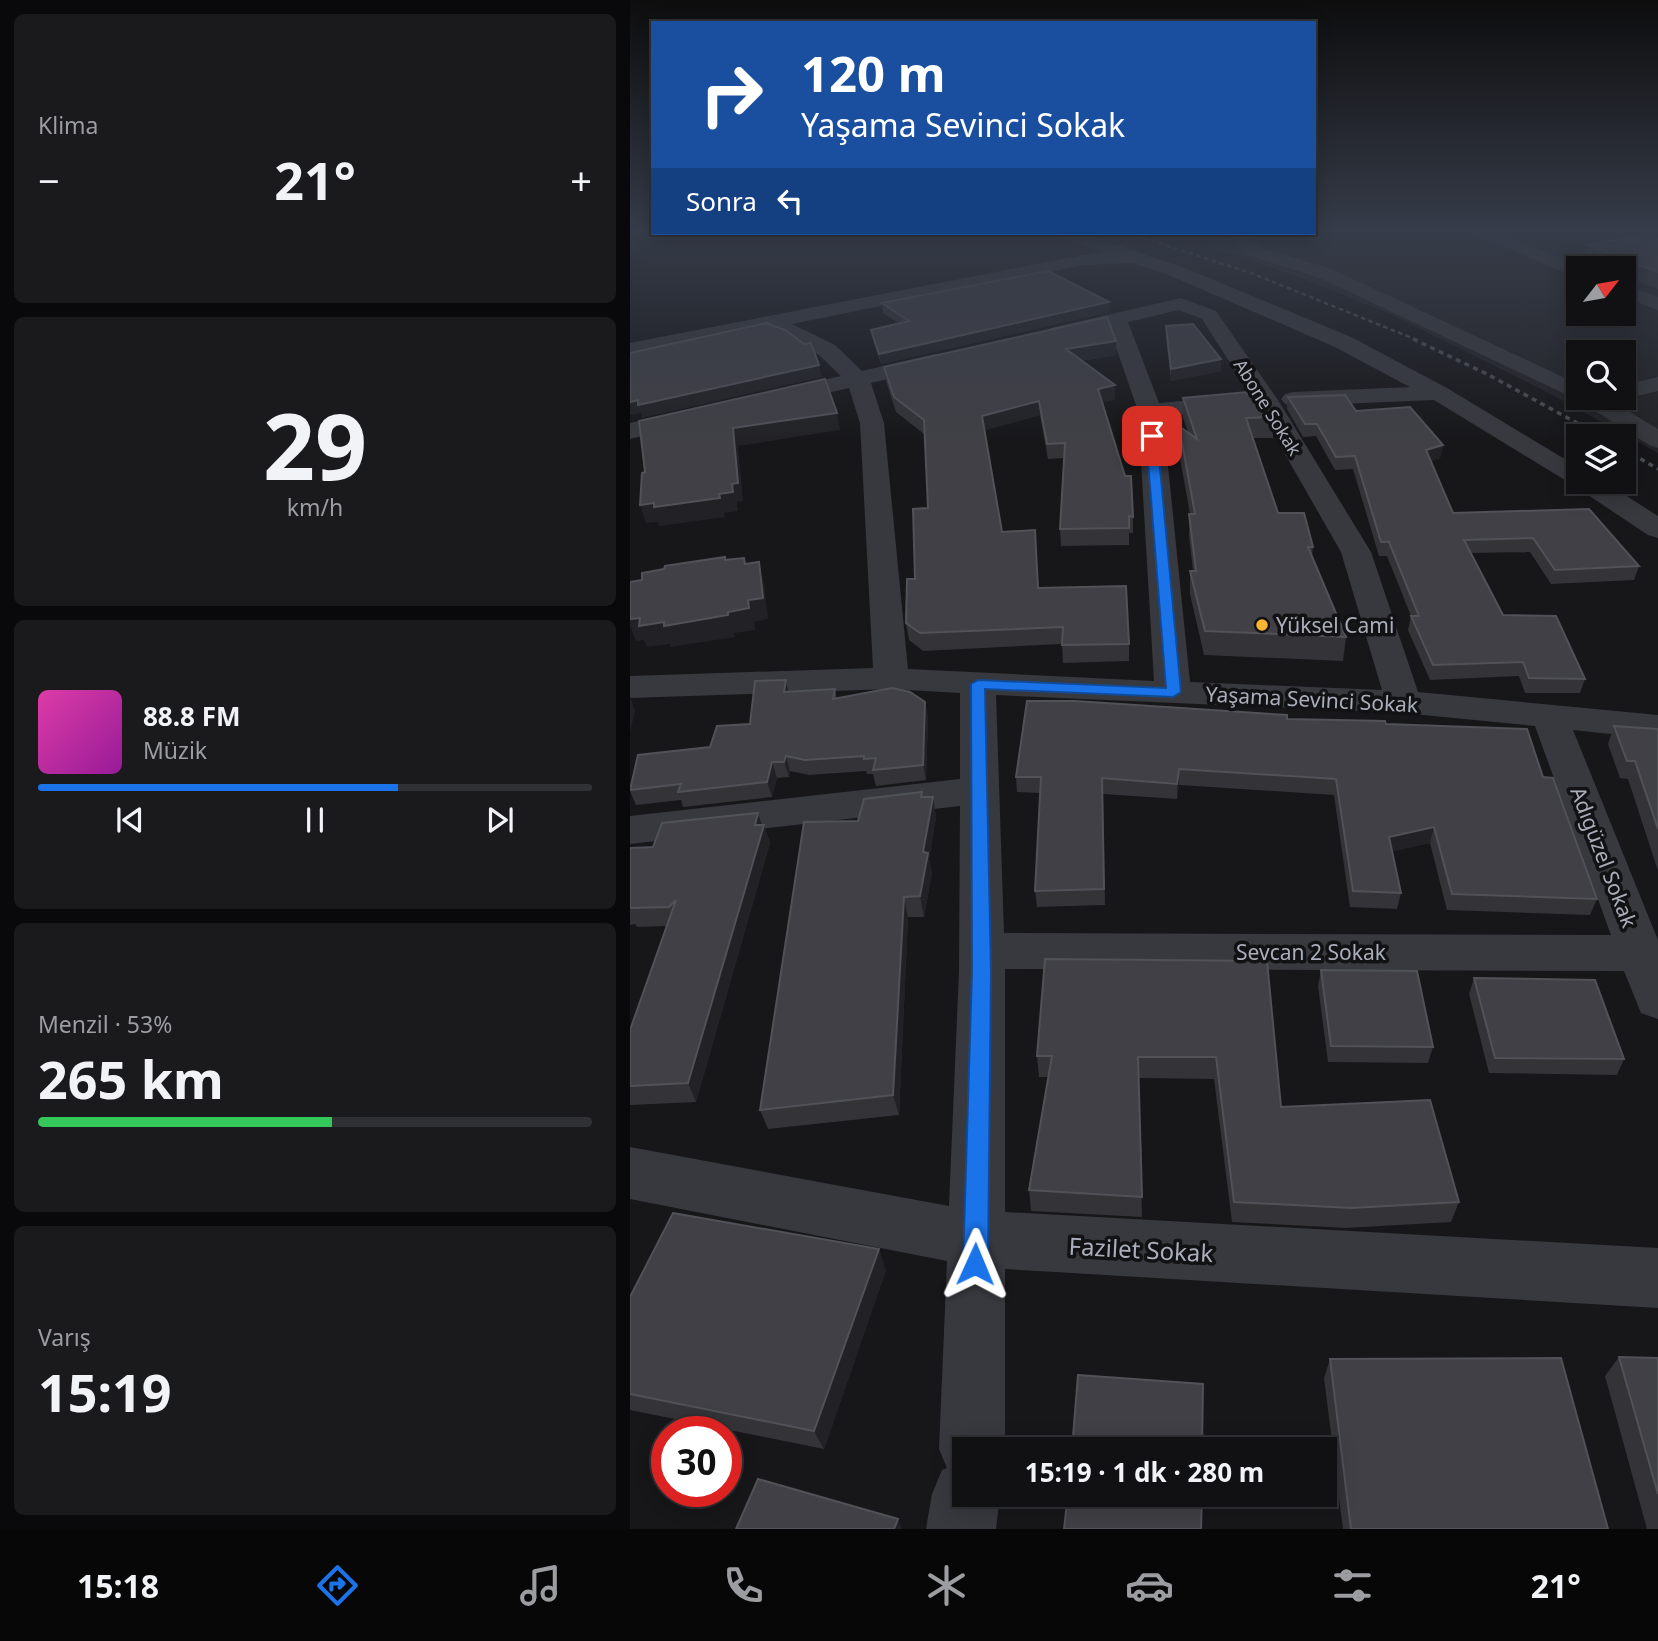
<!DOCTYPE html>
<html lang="tr">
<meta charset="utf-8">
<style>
:root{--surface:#111114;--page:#1a1a1d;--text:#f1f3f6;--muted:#9c9da0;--line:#303134;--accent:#1a73e8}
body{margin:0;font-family:"Noto Sans",sans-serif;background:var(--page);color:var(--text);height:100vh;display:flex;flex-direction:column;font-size:26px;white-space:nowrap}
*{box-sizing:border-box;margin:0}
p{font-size:23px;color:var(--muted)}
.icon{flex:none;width:38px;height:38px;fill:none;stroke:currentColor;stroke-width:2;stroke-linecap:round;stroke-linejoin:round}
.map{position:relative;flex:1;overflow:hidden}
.details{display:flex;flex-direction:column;gap:14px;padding:14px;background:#09090b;width:630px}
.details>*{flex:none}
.hud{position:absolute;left:21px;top:21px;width:665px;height:214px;border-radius:0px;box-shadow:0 4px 18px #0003,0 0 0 2px var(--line);background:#1a4fa0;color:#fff;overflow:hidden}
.needle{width:46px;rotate:59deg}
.fabs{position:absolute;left:936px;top:256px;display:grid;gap:14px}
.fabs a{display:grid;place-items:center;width:70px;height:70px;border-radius:0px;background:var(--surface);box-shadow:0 4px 18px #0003,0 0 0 2px var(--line);font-size:35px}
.speed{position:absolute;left:21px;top:1416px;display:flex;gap:14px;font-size:35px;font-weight:700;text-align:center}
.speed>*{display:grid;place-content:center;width:91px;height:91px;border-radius:50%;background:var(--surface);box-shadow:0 4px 18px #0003,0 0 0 2px var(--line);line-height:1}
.speed .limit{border:10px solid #d22;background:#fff;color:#111}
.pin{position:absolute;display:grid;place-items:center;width:60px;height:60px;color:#fff;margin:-30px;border-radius:14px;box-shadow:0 4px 10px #0006}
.me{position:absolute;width:77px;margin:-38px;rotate:1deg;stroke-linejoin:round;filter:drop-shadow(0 0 5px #0008)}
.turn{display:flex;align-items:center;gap:24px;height:147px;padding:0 35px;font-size:32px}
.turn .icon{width:91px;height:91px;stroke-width:2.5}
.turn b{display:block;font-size:49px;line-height:60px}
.then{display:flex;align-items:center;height:66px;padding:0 35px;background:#0003;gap:14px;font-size:26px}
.big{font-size:52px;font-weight:700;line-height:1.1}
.details .tile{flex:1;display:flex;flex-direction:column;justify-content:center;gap:10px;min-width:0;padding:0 24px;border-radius:10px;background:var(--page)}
.details .dial{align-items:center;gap:0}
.dial b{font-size:91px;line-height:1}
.song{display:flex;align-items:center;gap:21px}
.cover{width:84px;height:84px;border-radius:10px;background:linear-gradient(135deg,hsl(320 70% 55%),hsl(300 70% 35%))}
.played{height:7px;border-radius:4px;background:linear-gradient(90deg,var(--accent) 65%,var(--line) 65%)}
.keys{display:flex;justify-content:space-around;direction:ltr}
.heat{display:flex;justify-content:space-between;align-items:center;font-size:38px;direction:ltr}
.charge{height:10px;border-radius:5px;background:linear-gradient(90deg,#34c759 53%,var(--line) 0)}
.trip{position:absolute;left:322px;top:1437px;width:385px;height:70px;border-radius:0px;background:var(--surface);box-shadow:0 4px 18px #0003,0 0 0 2px var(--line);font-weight:700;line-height:70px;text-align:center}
.dock{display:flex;height:112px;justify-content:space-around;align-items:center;background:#070708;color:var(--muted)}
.dock .icon{width:49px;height:49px}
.dock .on{color:var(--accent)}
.dock b{font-size:32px;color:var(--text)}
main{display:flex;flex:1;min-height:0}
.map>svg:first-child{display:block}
.built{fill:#232327;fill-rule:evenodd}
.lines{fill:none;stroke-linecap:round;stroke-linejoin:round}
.minor{fill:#38393f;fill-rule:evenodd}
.rail-far1{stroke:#4b4d54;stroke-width:2.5;stroke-dasharray:4.5 3.5;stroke-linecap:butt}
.rail{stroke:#4b4d54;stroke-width:3.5;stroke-dasharray:5 4.5;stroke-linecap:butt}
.wall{fill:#333338}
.shaded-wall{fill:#222226}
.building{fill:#404046;stroke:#505258;stroke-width:2}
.route{fill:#1a73e8;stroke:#114b97;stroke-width:2}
.poi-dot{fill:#f9b430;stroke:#121215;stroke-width:2.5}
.labels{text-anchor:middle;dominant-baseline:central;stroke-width:7;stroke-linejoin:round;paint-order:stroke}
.far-street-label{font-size:18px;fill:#a9aeba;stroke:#121215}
.poi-label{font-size:21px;fill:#a9aeba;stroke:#121215;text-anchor:start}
.street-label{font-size:21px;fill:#a9aeba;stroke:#121215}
.near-street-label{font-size:24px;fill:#a9aeba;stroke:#121215}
</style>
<main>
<section class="details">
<div class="tile"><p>Klima</p>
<div class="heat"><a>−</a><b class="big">21°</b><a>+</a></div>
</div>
<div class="tile dial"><b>29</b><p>km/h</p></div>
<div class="tile">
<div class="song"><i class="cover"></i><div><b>88.8 FM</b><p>Müzik</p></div></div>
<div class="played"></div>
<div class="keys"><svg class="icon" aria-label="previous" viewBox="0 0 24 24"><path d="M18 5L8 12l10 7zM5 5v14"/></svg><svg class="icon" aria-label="pause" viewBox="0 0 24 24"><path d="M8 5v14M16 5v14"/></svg><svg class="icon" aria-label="next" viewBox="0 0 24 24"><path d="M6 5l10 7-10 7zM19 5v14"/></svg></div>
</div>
<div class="tile"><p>Menzil · 53%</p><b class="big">265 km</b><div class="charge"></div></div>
<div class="tile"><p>Varış</p><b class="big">15:19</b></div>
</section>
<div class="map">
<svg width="1028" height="1529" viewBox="0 0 1028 1529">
<rect width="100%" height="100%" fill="#17171a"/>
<path class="built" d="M684,228H1028V453L913,390L760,314L666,276L581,247L603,233H684ZM948,268H994V313H948ZM948,352H994V397H948Z"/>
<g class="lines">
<path class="minor" d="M836,228H858L955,268H948V276L941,275L838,232Z
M426,233H451L555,268L721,337L817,388L948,467V481H973L1028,516V538L1018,535L943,485L804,400L663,406L655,404L651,399L655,394L663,392L780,387L705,347L541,276L503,263L453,265L162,324L205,345L232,371L305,354L313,356L316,361L313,366L241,383L254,423L278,669L524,681L508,411L479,327L428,338L421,336L417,332L421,328L551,298L586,311L648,400L741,552L788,692L1028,715V739L943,730L1028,940V1019L1011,1013L994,971L375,969V1212L1028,1248V1308L375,1269V1449H334V1494H370L366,1529H296L302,1494L312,1470L317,1468L309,1449L317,1261L0,1199V1147L319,1206L329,971L330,806L0,844V816L330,779V693L261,689L0,698V676L243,668L230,423L219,388L146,405L138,403L134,398L138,393L211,376L189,355L139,329L0,357V343L453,255L476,253L429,237ZM549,310L572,319L624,400L711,552L752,690L560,682L533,417L607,410L615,408L619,403L615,398L607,396L529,403L498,322ZM366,695L773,713L905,726L981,935L374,933Z
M605,233H626L622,238L630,247L704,270L948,384V397H975L1028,429V448L1019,445L948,400L690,278L618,255L602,236Z
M994,284L1028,297V310L994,297Z
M1028,377V391L994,399L987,397H994V385Z
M63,410L72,412L75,417L72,422L0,439V423Z"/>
<path class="rail-far1" d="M498,233L621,273L787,340"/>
<path class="rail" d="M783,339L857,374L971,436
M994,449L1028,469"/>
</g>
<path class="wall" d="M1028,239V289L994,276V268H973L953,260L957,245Z
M252,303L479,312L251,364L243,340L241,330L270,324L253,313Z
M536,326L591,371L541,381L536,338Z
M486,341V355L451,361L485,385V399L473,402L503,517V533H499V545L431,546L430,529L434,458L418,459L410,415L354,430L372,532L409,588L499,644V661L433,663L432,644L293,651L279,640L276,623L298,508L294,434L266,412L256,381L254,367Z
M658,397L726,411L813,445L810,458L801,461L823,513L1009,566L1004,580L921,584L900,552L841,553L873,615L955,679L950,693H895L889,676L800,680L778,630L781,616L757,556H749L723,469L705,470L686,436L673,437L657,409Z
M553,398L644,417L643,438H623L648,513L683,547L682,557L716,637L713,661L574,655L560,594V571H563L559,536L560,514L548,447L549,426L558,432L553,418Z
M205,689L207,698L295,702L298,717L296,780L246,786L243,774H237L236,771L179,775L160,771L159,777L147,778L142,797L53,807L51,800L6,805L0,791V787L80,747L120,724L159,692Z
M657,719L756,724L913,777L967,899L960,915L817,910L800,843L762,851L771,893L767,909L720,907L704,795L549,785L547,799L473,794L475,905L407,907L405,891L410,793L387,792L386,777Z
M984,726L1028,729V871L998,779L990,778L978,744Z
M292,792V797H303L306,817L299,859L302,873L294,917H278L269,1115L138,1129L130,1110L228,821Z
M134,825L140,843L66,1102L0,1105V1030L37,926L7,927L5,924L0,925V848L23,847Z
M637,961L651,1107L829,1202L821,1222L716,1228L602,1222L584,1079L509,1078L512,1217L401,1211L399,1190L418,1077H409L407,1056Z
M691,970L803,1047L798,1063L698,1062L688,986Z
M844,978L994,1059L987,1075L859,1073L839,994Z
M256,1270L194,1449L0,1410V1297Z
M989,1357L1028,1358V1529H1017L975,1376Z
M700,1359L978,1529H713L694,1378Z"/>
<path class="shaded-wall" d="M479,302V312L251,364L249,354Z
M486,341V355L436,363V349Z
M591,359V371L541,381V369Z
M189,365L192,377L12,418L11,413L0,415V402Z
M485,385V399L469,403L468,389Z
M409,401L410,415L353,431L352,416Z
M207,413L210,430L108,446L113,501L107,502L108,511L94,513L95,517L30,526L28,522L16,523L10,505L89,494L102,484L103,428Z
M813,445L810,458L794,463L796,450Z
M129,562L134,583L138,619L124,622L125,630L104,633L105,637L41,647L40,644L17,647L14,640L6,641L0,626V619L98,612L118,600Z
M156,680L159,695L154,692Z
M0,697L5,711L0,732Z
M295,702L298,717L296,780L293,765Z
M156,756L160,771L159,777L154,762Z
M142,762L147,778L142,797L137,782Z
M549,769V785L547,799V784Z
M303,797L306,817L299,859L302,873L294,917L290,896L293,852Z
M128,813L133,828L134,825L140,843L66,1102L58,1083Z
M804,827L800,843L756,853L759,837Z
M274,897L278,917L269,1115L263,1095Z
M249,1249L256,1270L194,1449L184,1431Z
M268,1519L272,1529H264Z"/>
<path class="building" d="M1017,235L1028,239V272L957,245Z
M418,271L479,302L249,354L241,330L279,321L252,303Z
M477,317L486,341L436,349L485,385L468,389L495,476H501L503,517L499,516V528L430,529L435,443L417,444L409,401L352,416L372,532L405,530L408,588L496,586L499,644L432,645L433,627L290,633L276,623L277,579H285L283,509L298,508L294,420L264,397L254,367Z
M136,323L155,330L174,344L181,343L189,365L8,405V400L0,402V353Z
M563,324L591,359L541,369L536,326Z
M195,379L207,413L103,428L108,483L102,484L103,492L89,494L90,498L24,507V503L10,505L12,473L15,472L9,421Z
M629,391L644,417L616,418L648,513H674L683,547H678L716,637L575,631L560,571H566L559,514H565L549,426L567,439L553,398Z
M715,395L726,411L780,407L813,445L796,450L823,513L959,509L1009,566L925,570L903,538L834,540L873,615L926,616L955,679L899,678L893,662L803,665L781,616H789L759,542H751L725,456L706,457L687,424H675L658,397Z
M95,557V560L114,558L115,564L129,562L133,598L118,600L119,608L98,612V615L34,626V622L9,626L10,618L0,619V582L12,580V573L34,569L35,566Z
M156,680L154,692L205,689L203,699L262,688L280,692L295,702L293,765L243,770L246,758L234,759V756L175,760L156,756L154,762H142L137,782L48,792L51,784L0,790L8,755L80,747L87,726L120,724L125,681Z
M397,701H445L657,715V719L755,721L756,724L897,729L913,777L923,778L967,899L822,894L804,827L759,837L771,893L723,891L706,779L549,769L547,784L472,778L474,889L405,891L411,777H386Z
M984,726L1028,729V829L1005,761H997Z
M292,792L291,797H303L293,852L298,853L290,896L274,897L263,1095L130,1110L174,822L228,821L234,799Z
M128,813L125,825H134L58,1083L0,1086V1030L46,900L39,907L0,908V848L23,847L32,823Z
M415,959L637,961L651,1107L800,1100L829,1202L721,1208L604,1202L586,1057H508L512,1197L399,1190L422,1056H407Z
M691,970L787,971L803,1047L701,1046Z
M844,978L965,980L994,1059L865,1058Z
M43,1213L249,1249L184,1431L0,1394V1297Z
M989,1357L1028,1358V1494Z
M931,1358L978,1529H721L700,1359Z
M448,1375L573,1384L572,1449H442Z
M128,1479L268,1519L264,1529H106Z
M438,1494H572L571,1529H434Z"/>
<linearGradient id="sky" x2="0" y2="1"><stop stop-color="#0d0d0e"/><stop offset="0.52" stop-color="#363c49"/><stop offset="1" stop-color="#363c49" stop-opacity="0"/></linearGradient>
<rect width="1028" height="442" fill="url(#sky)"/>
<path class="route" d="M522,433L527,436L551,692L543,697L355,689L361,971L358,1264L354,1273L345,1276L337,1273L333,1264L342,971L341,684L348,680L536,688L516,436Z"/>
<circle class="poi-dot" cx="632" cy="625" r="7"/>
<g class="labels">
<g class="far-street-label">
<text transform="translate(638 407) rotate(58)">Abone Sokak</text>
</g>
<g class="poi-label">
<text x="646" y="625">Yüksel Cami</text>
</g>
<g class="street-label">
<text transform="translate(682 699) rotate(3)">Yaşama Sevinci Sokak</text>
<text transform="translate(974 857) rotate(69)">Adıgüzel Sokak</text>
<text x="681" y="952">Sevcan 2 Sokak</text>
</g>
<g class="near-street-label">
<text transform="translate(511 1249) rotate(3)">Fazilet Sokak</text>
</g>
</g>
</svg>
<div class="fabs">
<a><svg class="needle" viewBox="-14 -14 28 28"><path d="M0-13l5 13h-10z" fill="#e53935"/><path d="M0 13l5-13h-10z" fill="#9c9da0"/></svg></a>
<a><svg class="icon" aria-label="search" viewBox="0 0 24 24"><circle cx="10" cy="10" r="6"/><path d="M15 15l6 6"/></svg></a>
<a><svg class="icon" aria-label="layers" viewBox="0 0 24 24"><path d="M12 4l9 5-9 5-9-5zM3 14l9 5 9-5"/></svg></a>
</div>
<div class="speed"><div class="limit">30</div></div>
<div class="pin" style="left:522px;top:436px;background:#d93025"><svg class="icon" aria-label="arrive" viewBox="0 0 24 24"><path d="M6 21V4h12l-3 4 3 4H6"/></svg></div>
<svg class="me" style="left:345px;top:1264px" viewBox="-20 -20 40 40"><path d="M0-17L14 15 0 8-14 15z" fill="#1a73e8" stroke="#fff" stroke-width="4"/></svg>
<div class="trip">15:19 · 1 dk · 280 m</div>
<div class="hud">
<div class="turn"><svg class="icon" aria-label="right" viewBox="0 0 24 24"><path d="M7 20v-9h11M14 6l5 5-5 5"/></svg><div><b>120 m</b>Yaşama Sevinci Sokak</div></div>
<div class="then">Sonra<svg class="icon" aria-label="left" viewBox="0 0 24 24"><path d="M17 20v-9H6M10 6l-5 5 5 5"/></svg></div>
</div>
</div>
</main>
<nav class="dock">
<b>15:18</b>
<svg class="icon on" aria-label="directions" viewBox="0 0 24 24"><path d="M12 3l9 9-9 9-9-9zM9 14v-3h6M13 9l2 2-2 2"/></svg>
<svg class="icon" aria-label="music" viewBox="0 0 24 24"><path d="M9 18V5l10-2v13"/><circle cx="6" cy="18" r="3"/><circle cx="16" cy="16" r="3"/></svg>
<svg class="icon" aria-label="phone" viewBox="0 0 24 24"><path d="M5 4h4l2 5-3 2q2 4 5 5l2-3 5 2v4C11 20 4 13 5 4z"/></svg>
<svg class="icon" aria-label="climate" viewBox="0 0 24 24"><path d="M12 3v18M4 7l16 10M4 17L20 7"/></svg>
<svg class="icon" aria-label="car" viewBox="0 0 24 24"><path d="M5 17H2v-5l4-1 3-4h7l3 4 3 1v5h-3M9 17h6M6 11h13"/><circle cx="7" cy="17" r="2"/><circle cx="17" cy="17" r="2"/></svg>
<svg class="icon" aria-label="filters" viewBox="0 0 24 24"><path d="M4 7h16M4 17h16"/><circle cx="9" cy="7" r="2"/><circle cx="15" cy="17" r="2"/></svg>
<b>21°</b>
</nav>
